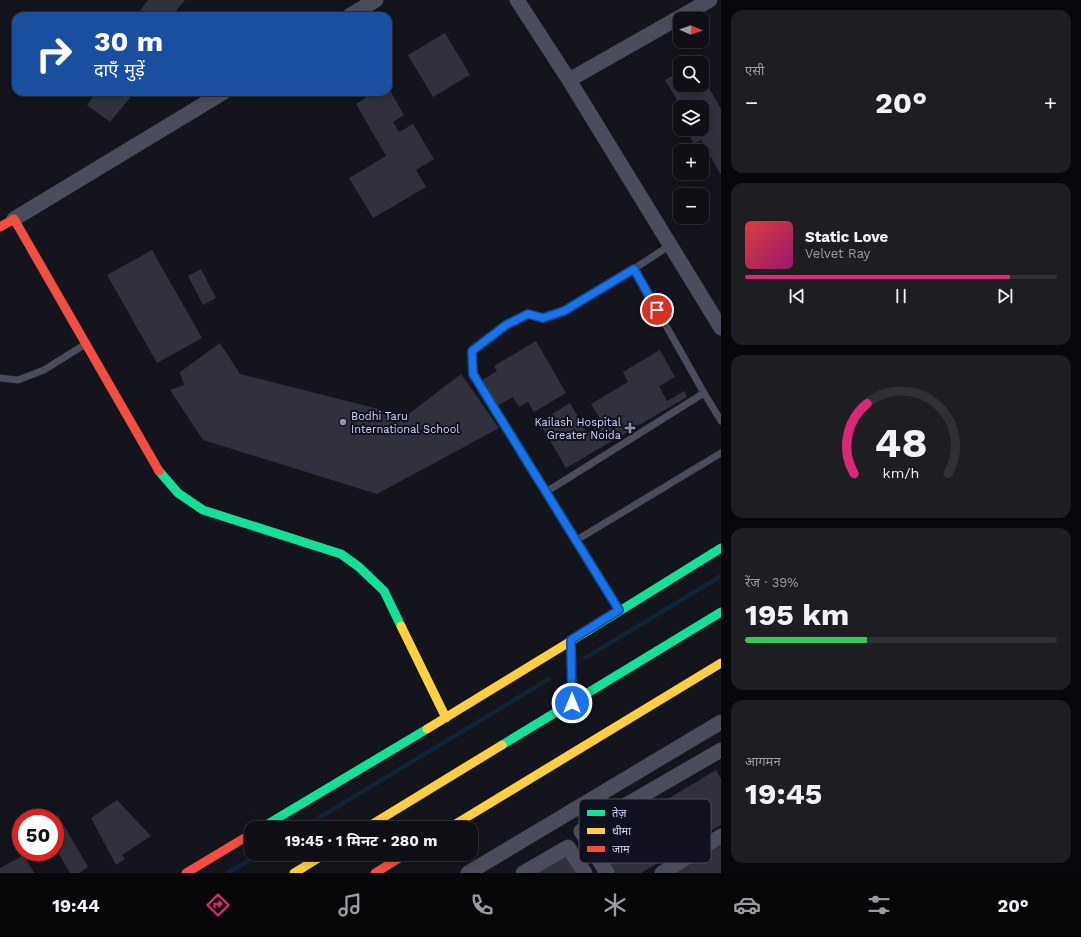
<!DOCTYPE html>
<html lang="hi">
<meta charset="utf-8">
<style>
:root{--surface:#0f0f15;--page:#1d1d22;--text:#f1f3f6;--muted:#9b9ca0;--line:#2f2f34;--accent:#db2777}
body{margin:0;font-family:"Work Sans","Noto Sans Devanagari",sans-serif;background:var(--page);color:var(--text);height:100vh;display:flex;flex-direction:column;font-size:15px;white-space:nowrap}
*{box-sizing:border-box;margin:0}
p{font-size:13px;color:var(--muted)}
.icon{flex:none;width:22px;height:22px;fill:none;stroke:currentColor;stroke-width:2;stroke-linecap:round;stroke-linejoin:round}
.map{position:relative;flex:1;overflow:hidden}
.sheet{display:flex;flex-direction:column;gap:10px;padding:10px;background:#08080c;width:360px}
.sheet>*{flex:none}
.banner{position:absolute;left:12px;top:12px;width:380px;height:84px;border-radius:12px;box-shadow:0 2px 10px #0003,0 0 0 1px var(--line);background:#1a4fa0;color:#fff;overflow:hidden}
.needle{width:26px;rotate:92deg}
.controls{position:absolute;left:673px;top:12px;display:grid;gap:8px}
.controls a{display:grid;place-items:center;width:36px;height:36px;border-radius:8px;background:var(--surface);box-shadow:0 2px 10px #0003,0 0 0 1px var(--line);font-size:20px}
.speed{position:absolute;left:12px;top:809px;display:flex;gap:8px;font-size:20px;font-weight:700;text-align:center}
.speed>*{display:grid;place-content:center;width:52px;height:52px;border-radius:50%;background:var(--surface);box-shadow:0 2px 10px #0003,0 0 0 1px var(--line);line-height:1}
.speed .limit{border:6px solid #d22;background:#fff;color:#111}
.pin{position:absolute;display:grid;place-items:center;width:34px;height:34px;color:#fff;margin:-17px;border:2px solid #fff;border-radius:50%;box-shadow:0 1px 4px #0007}
.me{position:absolute;width:44px;margin:-22px;rotate:0deg;stroke-linejoin:round;filter:drop-shadow(0 0 3px #0008)}
.turn{display:flex;align-items:center;gap:14px;height:84px;padding:0 16px;font-size:18px}
.turn .icon{width:52px;height:52px;stroke-width:2.5}
.turn b{display:block;font-size:28px;line-height:34px}
.big{font-size:30px;font-weight:700;line-height:1.1}
.sheet .card{flex:1;display:flex;flex-direction:column;justify-content:center;gap:6px;min-width:0;padding:0 14px;border-radius:12px;background:var(--page)}
.sheet .dial{align-items:center;gap:0}
.dial svg{height:104px;overflow:visible;fill:none;stroke:var(--line);stroke-width:7;stroke-linecap:round;text-anchor:middle}
.dial text{fill:var(--text);stroke:none}
.song{display:flex;align-items:center;gap:12px}
.cover{width:48px;height:48px;border-radius:6px;background:linear-gradient(135deg,hsl(0 70% 55%),hsl(320 70% 35%))}
.played{height:4px;border-radius:2px;background:linear-gradient(90deg,var(--accent) 85%,var(--line) 85%)}
.keys{display:flex;justify-content:space-around;direction:ltr}
.heat{display:flex;justify-content:space-between;align-items:center;font-size:22px;direction:ltr}
.charge{height:6px;border-radius:3px;background:linear-gradient(90deg,#34c759 39%,var(--line) 0)}
.trip{position:absolute;left:244px;top:821px;width:234px;height:40px;border-radius:12px;background:var(--surface);box-shadow:0 2px 10px #0003,0 0 0 1px var(--line);font-weight:700;line-height:40px;text-align:center}
.menu{display:flex;height:64px;justify-content:space-around;align-items:center;background:#060608;color:var(--muted)}
.menu .icon{width:28px;height:28px}
.menu .on{color:var(--accent)}
.menu b{font-size:18px;color:var(--text)}
main{display:flex;flex:1;min-height:0}
.map>svg:first-child{display:block}
.lines{fill:none;stroke-linecap:round;stroke-linejoin:round}
.stream{stroke:#102435;stroke-width:4.5}
.building{fill:#31313e}
.lane{stroke:#4a4c5b;stroke-width:7}
.street{stroke:#4a4c5b;stroke-width:15}
.fast{stroke:#16e098;stroke-width:9}
.slow{stroke:#ffcf43;stroke-width:9}
.jam{stroke:#f24e42;stroke-width:9}
.route-casing{stroke:#114b97;stroke-width:10}
.route{stroke:#1a73e8;stroke-width:7}
.poi-dot{fill:#9092ac;stroke:#10101f;stroke-width:1.5}
.labels{text-anchor:middle;dominant-baseline:central;stroke-width:4;stroke-linejoin:round;paint-order:stroke}
.poi-label{font-size:11px;fill:#d3d6f9;stroke:#10101f;text-anchor:start}
.key{fill:#10101f;stroke:#4a4b60;stroke-width:1}
.key-label{font-size:11px;fill:#d3d6f9}
</style>
<main>
<div class="map">
<svg width="721" height="873" viewBox="0 0 721 873">
<rect width="100%" height="100%" fill="#14141c"/>
<g class="lines">
<path class="stream" d="M585,658L721,576
M302,828L549,679
M228,873L259,854"/>
</g>
<path class="building" d="M148,0H185L172,16H136Z
M445,33L470,75L433,97L408,55Z
M680,71V85H702V76L721,109V175L701,140L694,144L685,129H702V107H680V119L674,109L680,105L665,80Z
M388,87L404,115L393,122L399,132L413,124L434,159L416,170L426,187L373,218L349,178L386,156L356,104L375,92H388Z
M97,92H135L110,122L87,105Z
M152,250L202,338L157,363L107,275Z
M201,269L216,298L203,305L188,276Z
M536,341L566,393L534,412L528,402L519,407L513,397L497,406L481,381L497,371L494,366Z
M220,343L240,374L406,416L461,374L499,428L377,494L203,440L170,390L184,385L180,372Z
M660,350L675,377L659,386L667,401L684,391L687,397L566,468L539,422L570,403L587,433L603,424L591,404L628,382L623,372Z
M716,770L721,778V825L641,873H615L596,842Z
M117,800L151,836L122,855L125,859L116,865L91,818Z
M58,815L88,867L79,873H70L55,847V817Z
M721,845V873H676Z
M565,854L578,873H532Z
M24,855L34,873H0V868Z"/>
<g class="lines">
<path class="lane" d="M0,378L18,380L44,370L84,345
M704,393L721,421
M546,492L704,393L634,269
M575,541L721,453
M619,610L473,374L472,351L506,325L528,314C532,315 538,319 543,318C563,318 649,259 670,245"/>
<path class="street" d="M517,0L569,80L721,328
M349,16L376,0
M569,80L710,0
M14,219L224,92
M468,873L721,722
M523,873L568,847L585,873
M607,873L581,831L721,750
M662,873L721,836"/>
<path class="fast" d="M159,471L178,493L203,510L341,554L359,567L384,591L401,626
M589,630L721,548
M502,745L721,612
M261,828L427,729"/>
<path class="slow" d="M401,626L446,718
M571,640L572,703
M427,729L589,630
M366,828L502,745
M449,828L721,663
M294,873L325,854"/>
<path class="jam" d="M0,227L14,219L159,471
M186,873L251,834
M375,873L406,854"/>
</g>
<g class="lines">
<g class="route-casing">
<path id="route" d="M572,703L571,640L619,610L473,374L472,351L506,325L528,314L543,318L564,311L634,269L657,310"/>
</g>
<use href="#route" class="route"/>
</g>
<g class="poi-dot">
<circle cx="343" cy="422" r="4"/>
<path d="M628 422h4v4h4v4h-4v4h-4v-4h-4v-4h4z"/>
</g>
<g class="labels">
<g class="poi-label">
<text x="351" y="416">Bodhi Taru<tspan x="351" dy="13">International School</tspan></text>
<text x="621" y="422" text-anchor="end">Kailash Hospital<tspan x="621" dy="13">Greater Noida</tspan></text>
</g>
</g>
<rect x="579" y="799" width="132" height="64" rx="6" class="key"/>
<rect x="587" y="810" width="18" height="6" fill="#16e098"/>
<rect x="587" y="828" width="18" height="6" fill="#ffcf43"/>
<rect x="587" y="846" width="18" height="6" fill="#f24e42"/>
<g class="key-label">
<text x="612" y="817">तेज़</text>
<text x="612" y="835">धीमा</text>
<text x="612" y="853">जाम</text>
</g>
</svg>
<div class="controls">
<a><svg class="needle" viewBox="-14 -14 28 28"><path d="M0-13l5 13h-10z" fill="#e53935"/><path d="M0 13l5-13h-10z" fill="#9b9ca0"/></svg></a>
<a><svg class="icon" aria-label="search" viewBox="0 0 24 24"><circle cx="10" cy="10" r="6"/><path d="M15 15l6 6"/></svg></a>
<a><svg class="icon" aria-label="layers" viewBox="0 0 24 24"><path d="M12 4l9 5-9 5-9-5zM3 14l9 5 9-5"/></svg></a>
<a>+</a>
<a>−</a>
</div>
<div class="speed"><div class="limit">50</div></div>
<div class="pin" style="left:657px;top:310px;background:#d93025"><svg class="icon" aria-label="arrive" viewBox="0 0 24 24"><path d="M6 21V4h12l-3 4 3 4H6"/></svg></div>
<svg class="me" style="left:572px;top:703px" viewBox="-20 -20 40 40"><circle r="17" fill="#1a73e8" stroke="#fff" stroke-width="3"/><path d="M0-11L8 9 0 5-8 9z" fill="#fff"/></svg>
<div class="trip">19:45 · 1 मिनट · 280 m</div>
<div class="banner">
<div class="turn"><svg class="icon" aria-label="right" viewBox="0 0 24 24"><path d="M7 20v-9h11M14 6l5 5-5 5"/></svg><div><b>30 m</b>दाएँ मुड़ें</div></div>
</div>
</div>
<section class="sheet">
<div class="card"><p>एसी</p>
<div class="heat"><a>−</a><b class="big">20°</b><a>+</a></div>
</div>
<div class="card">
<div class="song"><i class="cover"></i><div><b>Static Love</b><p>Velvet Ray</p></div></div>
<div class="played"></div>
<div class="keys"><svg class="icon" aria-label="previous" viewBox="0 0 24 24"><path d="M18 5L8 12l10 7zM5 5v14"/></svg><svg class="icon" aria-label="pause" viewBox="0 0 24 24"><path d="M8 5v14M16 5v14"/></svg><svg class="icon" aria-label="next" viewBox="0 0 24 24"><path d="M6 5l10 7-10 7zM19 5v14"/></svg></div>
</div>
<div class="card dial"><svg viewBox="0 0 100 80">
<path d="M14 69A42 42 0 1 1 86 69"/>
<path d="M14 69A42 42 0 0 1 24 15" stroke="#db2777"/>
<text x="50" y="56" font-size="32" font-weight="700">48</text>
<text x="50" y="72" font-size="11">km/h</text>
</svg></div>
<div class="card"><p>रेंज · 39%</p><b class="big">195 km</b><div class="charge"></div></div>
<div class="card"><p>आगमन</p><b class="big">19:45</b></div>
</section>
</main>
<nav class="menu">
<b>19:44</b>
<svg class="icon on" aria-label="directions" viewBox="0 0 24 24"><path d="M12 3l9 9-9 9-9-9zM9 14v-3h6M13 9l2 2-2 2"/></svg>
<svg class="icon" aria-label="music" viewBox="0 0 24 24"><path d="M9 18V5l10-2v13"/><circle cx="6" cy="18" r="3"/><circle cx="16" cy="16" r="3"/></svg>
<svg class="icon" aria-label="phone" viewBox="0 0 24 24"><path d="M5 4h4l2 5-3 2q2 4 5 5l2-3 5 2v4C11 20 4 13 5 4z"/></svg>
<svg class="icon" aria-label="climate" viewBox="0 0 24 24"><path d="M12 3v18M4 7l16 10M4 17L20 7"/></svg>
<svg class="icon" aria-label="car" viewBox="0 0 24 24"><path d="M5 17H2v-5l4-1 3-4h7l3 4 3 1v5h-3M9 17h6M6 11h13"/><circle cx="7" cy="17" r="2"/><circle cx="17" cy="17" r="2"/></svg>
<svg class="icon" aria-label="filters" viewBox="0 0 24 24"><path d="M4 7h16M4 17h16"/><circle cx="9" cy="7" r="2"/><circle cx="15" cy="17" r="2"/></svg>
<b>20°</b>
</nav>
